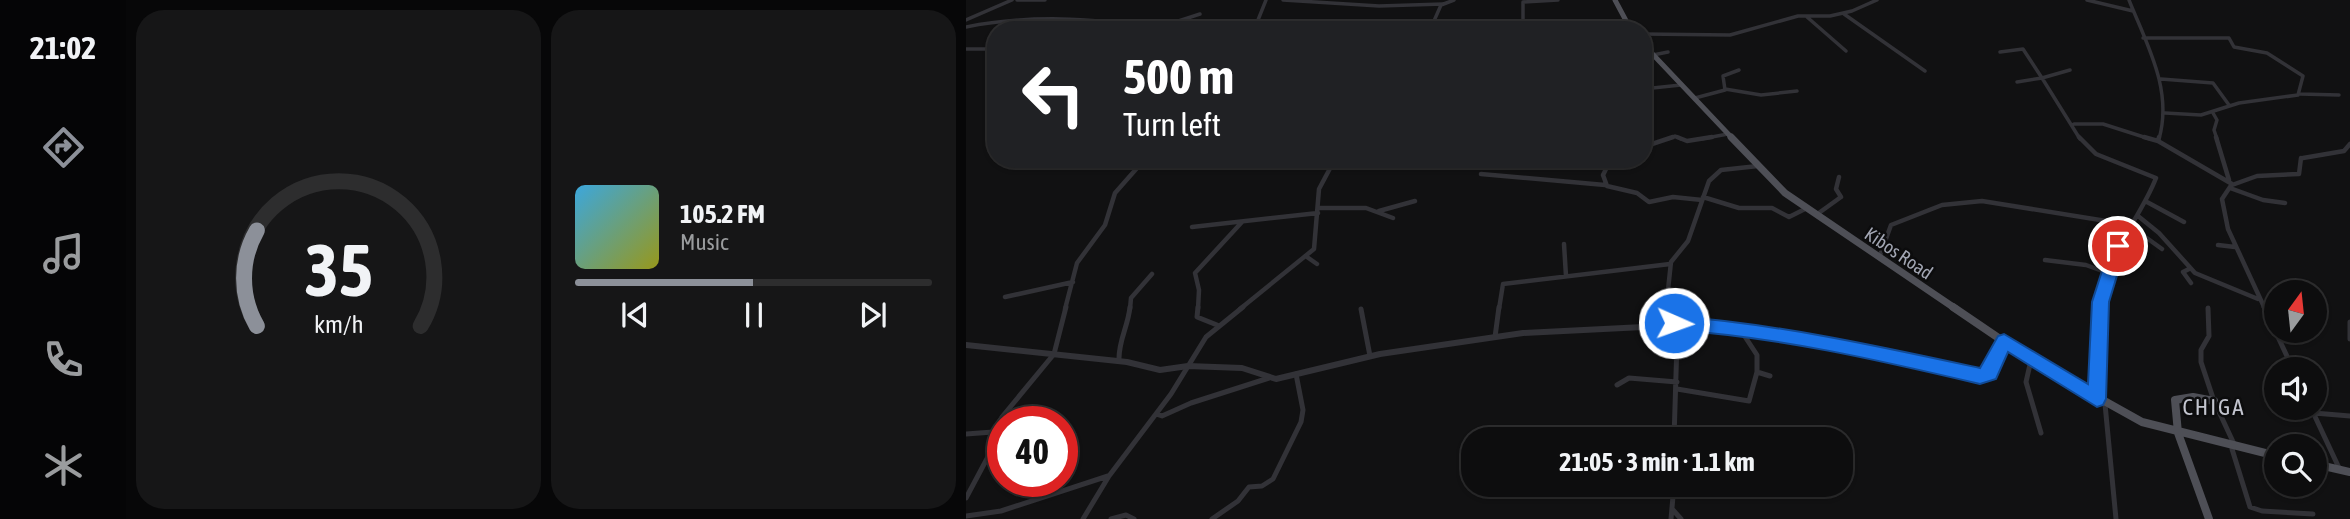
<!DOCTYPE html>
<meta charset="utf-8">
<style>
:root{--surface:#0d0d0e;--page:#161617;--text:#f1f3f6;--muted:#9a9c9e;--line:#2d2d2e;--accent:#8c9099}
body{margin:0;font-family:"Asap Condensed",sans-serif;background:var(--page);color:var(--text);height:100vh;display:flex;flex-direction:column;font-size:26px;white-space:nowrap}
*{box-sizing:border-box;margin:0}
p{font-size:23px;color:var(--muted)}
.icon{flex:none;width:38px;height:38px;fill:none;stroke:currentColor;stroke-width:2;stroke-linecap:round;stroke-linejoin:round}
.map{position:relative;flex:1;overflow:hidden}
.sheet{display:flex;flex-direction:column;gap:10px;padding:10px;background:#070708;width:840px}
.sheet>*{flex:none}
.guide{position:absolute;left:21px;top:21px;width:665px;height:147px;border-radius:28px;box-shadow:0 2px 5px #0004,0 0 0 2px var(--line);background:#202124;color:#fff;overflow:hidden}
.needle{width:46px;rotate:15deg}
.buttons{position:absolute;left:1298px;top:280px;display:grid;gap:14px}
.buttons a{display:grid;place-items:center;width:63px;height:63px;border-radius:50%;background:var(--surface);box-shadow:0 2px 5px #0004,0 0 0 2px var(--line);font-size:35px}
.speed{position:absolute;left:21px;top:406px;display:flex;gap:14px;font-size:35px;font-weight:700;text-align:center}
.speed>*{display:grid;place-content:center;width:91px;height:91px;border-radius:50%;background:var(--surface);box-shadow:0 2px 5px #0004,0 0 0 2px var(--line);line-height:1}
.speed .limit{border:10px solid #d22;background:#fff;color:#111}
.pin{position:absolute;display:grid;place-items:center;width:60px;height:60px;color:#fff;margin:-30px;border:4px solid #fff;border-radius:50%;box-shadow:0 2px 7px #0007}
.me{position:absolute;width:77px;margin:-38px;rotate:92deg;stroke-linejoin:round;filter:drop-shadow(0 0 5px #0008)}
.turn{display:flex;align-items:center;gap:24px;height:147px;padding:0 21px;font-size:32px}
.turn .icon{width:91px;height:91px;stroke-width:2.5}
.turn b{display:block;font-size:49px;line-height:60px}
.sheet .card{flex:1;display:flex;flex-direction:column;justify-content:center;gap:10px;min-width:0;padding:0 24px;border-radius:28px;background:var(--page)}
.sheet .dial{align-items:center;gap:0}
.dial svg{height:182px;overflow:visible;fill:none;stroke:var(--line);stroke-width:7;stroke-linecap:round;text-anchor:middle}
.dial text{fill:var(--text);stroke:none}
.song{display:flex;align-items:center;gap:21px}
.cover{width:84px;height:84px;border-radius:10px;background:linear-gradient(135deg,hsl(200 70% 55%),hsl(60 70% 35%))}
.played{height:7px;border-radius:4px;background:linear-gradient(90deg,var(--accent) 50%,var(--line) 50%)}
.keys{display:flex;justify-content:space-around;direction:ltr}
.sheet .tiles{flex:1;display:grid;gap:10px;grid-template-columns:repeat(2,1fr)}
.trip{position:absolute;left:495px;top:427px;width:392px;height:70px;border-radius:28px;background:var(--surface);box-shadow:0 2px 5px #0004,0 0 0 2px var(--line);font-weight:700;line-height:70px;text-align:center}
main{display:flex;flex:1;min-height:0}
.menu{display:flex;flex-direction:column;width:126px;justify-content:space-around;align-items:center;background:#050506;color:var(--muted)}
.menu .icon{width:49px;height:49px}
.menu .active{color:var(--accent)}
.menu b{font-size:32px;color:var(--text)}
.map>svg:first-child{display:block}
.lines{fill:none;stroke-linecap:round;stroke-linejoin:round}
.minor-far2{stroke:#323237;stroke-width:3.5}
.minor-far1{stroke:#323237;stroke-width:4.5}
.minor{stroke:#323237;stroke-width:5}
.tertiary{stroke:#323237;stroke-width:6}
.primary-far2{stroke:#4e4f56;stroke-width:5}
.primary-far1{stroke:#4e4f56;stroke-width:7}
.primary{stroke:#4e4f56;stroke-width:8}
.route{fill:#1a73e8;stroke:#114b97;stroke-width:2}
.labels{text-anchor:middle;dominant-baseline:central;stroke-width:5;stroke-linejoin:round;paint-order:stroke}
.street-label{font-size:19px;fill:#a2a6b3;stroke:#0c0c0d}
.quarter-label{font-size:23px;letter-spacing:2px;fill:#c3c5cf;stroke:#0c0c0d}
</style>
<main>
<nav class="menu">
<b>21:02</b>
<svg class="icon active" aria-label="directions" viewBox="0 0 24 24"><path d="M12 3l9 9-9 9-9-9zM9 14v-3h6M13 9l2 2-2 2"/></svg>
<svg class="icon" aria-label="music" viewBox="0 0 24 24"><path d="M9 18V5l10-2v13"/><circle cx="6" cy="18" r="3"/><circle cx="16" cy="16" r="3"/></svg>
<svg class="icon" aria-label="phone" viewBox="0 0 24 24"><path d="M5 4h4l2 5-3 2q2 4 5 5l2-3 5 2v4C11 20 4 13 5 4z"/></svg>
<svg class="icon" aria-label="climate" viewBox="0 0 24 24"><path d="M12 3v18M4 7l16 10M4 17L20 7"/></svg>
</nav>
<section class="sheet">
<div class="tiles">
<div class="card dial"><svg viewBox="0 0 100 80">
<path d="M14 69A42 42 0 1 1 86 69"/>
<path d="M14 69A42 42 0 0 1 14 27" stroke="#8c9099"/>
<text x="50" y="56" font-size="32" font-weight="700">35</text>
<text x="50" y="72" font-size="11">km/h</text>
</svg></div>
<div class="card">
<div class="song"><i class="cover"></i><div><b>105.2 FM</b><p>Music</p></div></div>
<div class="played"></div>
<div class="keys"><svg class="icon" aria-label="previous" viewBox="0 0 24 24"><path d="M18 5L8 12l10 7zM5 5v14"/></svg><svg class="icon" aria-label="pause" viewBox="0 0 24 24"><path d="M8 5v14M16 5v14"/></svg><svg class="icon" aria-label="next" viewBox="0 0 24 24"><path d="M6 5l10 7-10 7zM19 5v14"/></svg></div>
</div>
</div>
</section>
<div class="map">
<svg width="1384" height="519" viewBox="0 0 1384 519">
<rect width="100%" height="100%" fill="#111112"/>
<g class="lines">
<path class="minor-far2" d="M51,0H79
M317,0L413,6L477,4
M1121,0L1167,11
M1163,0C1181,45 1207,90 1193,139
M878,14L959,71
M841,17L880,51
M0,20L46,0
M0,27C70,13 137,19 207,30
M194,27L234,14
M409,29L422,30
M288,30L300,0
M464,30L475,5L488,0
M557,30V2L592,0
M677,34L764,35L832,16H864L886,11L911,0
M1177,38H1263L1268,47L1301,53L1337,76L1332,95L1273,103L1235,115L1199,113
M0,49H30
M1034,52L1057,49L1076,78L1051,82
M687,55L702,52
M1104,70L1076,78L1114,139
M1195,79L1247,83L1263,105
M677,89L715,85
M759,89L795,95L831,91
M1334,94L1373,95
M729,98L759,90L757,76L773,70
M1247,113L1251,120L1248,130L1251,139
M1108,124H1137L1184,139
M702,139L709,136L715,139
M735,139L762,134"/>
<path class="minor-far1" d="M711,137L721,141L746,137
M1113,137L1130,154L1190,178C1173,222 1135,259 1134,309
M1178,137L1192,141
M1193,137L1192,141L1266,184L1256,199L1262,229L1299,309
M1250,137L1263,180
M677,147L707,137
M1337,158L1378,151L1384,144
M322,159L368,160
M470,159L491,166
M645,159L637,175L641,186L671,193L683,202L707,197L736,200
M515,174L639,185
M1266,185L1291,176L1333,174L1335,158
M1264,188L1297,200L1319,203
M737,197L773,208H806L823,217L839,209
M1181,202L1218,222
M353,208H400L427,218
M413,211L449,201
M850,215L875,197L870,189L873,177
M1172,216L1193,233L1229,273L1292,299
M1164,226L1196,249
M226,227L352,213
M598,244L600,276
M1252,245L1269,247
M341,257L351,264
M913,258L925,225L976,205L1016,201L1165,225
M1079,260L1120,265L1142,273
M1223,269L1217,272L1225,283
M39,297L107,282
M99,309L111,263L139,225L149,193L179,159
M164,309L165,298L186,274
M232,309L233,290L229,273L276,222
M274,309L348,249L353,189L369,159
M533,309L537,284L704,264
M705,309L702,290L705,262L722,241L743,181L755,170L792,166"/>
<path class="minor" d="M232,307L231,317L251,325
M705,307L711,342L708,439
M1298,307L1327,369
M1242,308L1243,336L1235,350V362L1248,401L1269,446L1266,449L1284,507L1296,511L1347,514
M395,309L404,356
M1384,322V339
M774,329L791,355V372L804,376
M529,337L533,307
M1065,360L1060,382L1075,433
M153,361C152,341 162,327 164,307
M651,385L663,378L711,382
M711,389L783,401L791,372
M1131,398L1134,307
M1139,404L1150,519
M1345,408L1374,470
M1348,413L1384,416
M190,414L196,416L225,403L303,378
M0,434L27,432
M0,498L24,453L27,432L36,417L88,354L100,307
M707,510L715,519
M0,516L35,511L142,476
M117,519L143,476L205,394L240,337L277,307
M145,519L160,515L168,519
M246,519L272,501L283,487L296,486L307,479L335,422L337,410L330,374
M705,519L708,485"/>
<path class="tertiary" d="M0,345L161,362L194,370L222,366L276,368L310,379L414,354L557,333L737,324L923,353L1014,376L1023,373L1038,341"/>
<path class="primary-far2" d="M649,0L665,30
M677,44L767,139"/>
<path class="primary-far1" d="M765,137L819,193L990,309"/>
<path class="primary" d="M987,307L1065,360L1176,422L1311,456
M1349,464L1384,472
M1243,519L1212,433L1209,400L1227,397L1248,401"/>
</g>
<path class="route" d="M1152,241L1160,246L1143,302L1140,399L1137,405L1131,407L1042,352L1030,379L1014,384C912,360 812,337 708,330L699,323L708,316C812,324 912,346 1014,368L1032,336L1038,334L1122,384L1126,302L1144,246Z"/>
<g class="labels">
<g class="street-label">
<text transform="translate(933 253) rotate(34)">Kibos Road</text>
</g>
<g class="quarter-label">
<text x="1248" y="407">CHIGA</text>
</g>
</g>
</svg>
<div class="buttons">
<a><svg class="needle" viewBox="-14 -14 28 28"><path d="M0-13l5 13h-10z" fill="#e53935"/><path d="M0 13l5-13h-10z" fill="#9a9c9e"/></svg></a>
<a><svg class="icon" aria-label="sound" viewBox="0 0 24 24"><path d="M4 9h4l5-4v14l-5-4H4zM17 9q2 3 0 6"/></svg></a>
<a><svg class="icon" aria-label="search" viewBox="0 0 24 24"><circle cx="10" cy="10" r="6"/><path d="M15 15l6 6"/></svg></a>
</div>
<div class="speed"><div class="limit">40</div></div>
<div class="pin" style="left:1152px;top:246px;background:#d93025"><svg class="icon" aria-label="arrive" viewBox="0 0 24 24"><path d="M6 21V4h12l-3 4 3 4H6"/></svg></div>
<svg class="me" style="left:708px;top:323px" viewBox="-20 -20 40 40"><circle r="17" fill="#1a73e8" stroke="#fff" stroke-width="3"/><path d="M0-11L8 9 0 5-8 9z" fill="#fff"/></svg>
<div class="trip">21:05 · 3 min · 1.1 km</div>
<div class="guide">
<div class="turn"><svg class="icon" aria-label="left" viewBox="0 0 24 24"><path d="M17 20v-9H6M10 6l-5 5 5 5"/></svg><div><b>500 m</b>Turn left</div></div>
</div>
</div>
</main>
